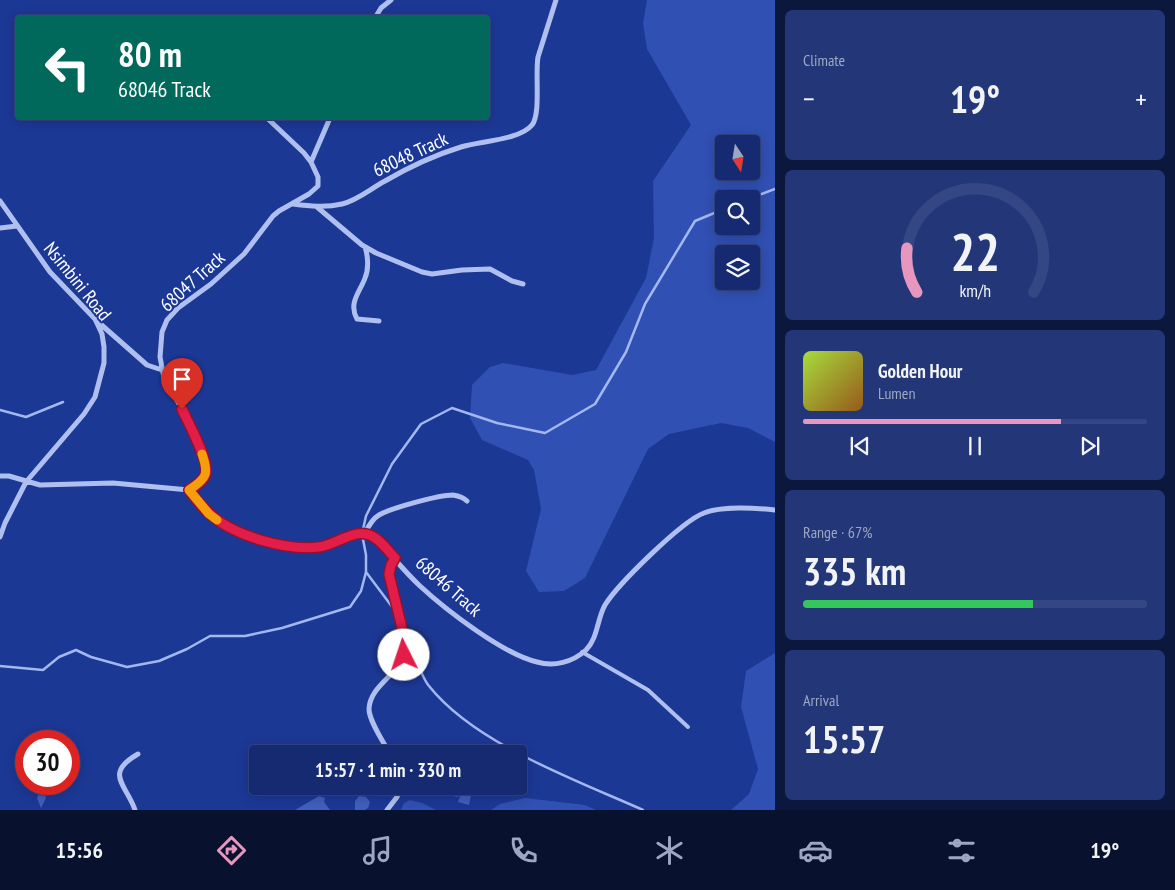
<!DOCTYPE html>
<meta charset="utf-8">
<style>
:root{--surface:#152a70;--page:#223678;--text:#f1f3f6;--muted:#9da7c3;--line:#344683;--accent:#e797bd}
body{margin:0;font-family:"PT Sans Narrow",sans-serif;background:var(--page);color:var(--text);height:100vh;display:flex;flex-direction:column;font-size:19px;white-space:nowrap}
*{box-sizing:border-box;margin:0}
p{font-size:16px;color:var(--muted)}
.icon{flex:none;width:28px;height:28px;fill:none;stroke:currentColor;stroke-width:2;stroke-linecap:round;stroke-linejoin:round}
.map{position:relative;flex:1;overflow:hidden}
.drawer{display:flex;flex-direction:column;gap:10px;padding:10px;background:#0c173e;width:400px}
.drawer>*{flex:none}
.guide{position:absolute;left:15px;top:15px;width:475px;height:105px;border-radius:5px;box-shadow:0 2px 12px #0003,0 0 0 1px var(--line);background:#00695c;color:#fff;overflow:hidden}
.needle{width:32px;rotate:168deg}
.buttons{position:absolute;left:715px;top:135px;display:grid;gap:10px}
.buttons a{display:grid;place-items:center;width:45px;height:45px;border-radius:5px;background:var(--surface);box-shadow:0 2px 12px #0003,0 0 0 1px var(--line);font-size:25px}
.speed{position:absolute;left:15px;top:730px;display:flex;gap:10px;font-size:25px;font-weight:700;text-align:center}
.speed>*{display:grid;place-content:center;width:65px;height:65px;border-radius:50%;background:var(--surface);box-shadow:0 2px 12px #0003,0 0 0 1px var(--line);line-height:1}
.speed .limit{border:8px solid #d22;background:#fff;color:#111}
.pin{position:absolute;display:grid;place-items:center;width:42px;height:42px;color:#fff;margin:-51px -21px;border-radius:50% 50% 50% 0;rotate:-45deg;box-shadow:0 0 5px #0007}
.pin .icon{rotate:45deg}
.me{position:absolute;width:55px;margin:-28px;rotate:356deg;stroke-linejoin:round;filter:drop-shadow(0 0 4px #0008)}
.turn{display:flex;align-items:center;gap:18px;height:105px;padding:0 20px;font-size:22px}
.turn .icon{width:65px;height:65px;stroke-width:2.5}
.turn b{display:block;font-size:35px;line-height:42px}
.big{font-size:38px;font-weight:600;line-height:1.1}
.drawer .card{flex:1;display:flex;flex-direction:column;justify-content:center;gap:8px;min-width:0;padding:0 18px;border-radius:8px;background:var(--page)}
.drawer .dial{align-items:center;gap:0}
.dial svg{height:130px;overflow:visible;fill:none;stroke:var(--line);stroke-width:7;stroke-linecap:round;text-anchor:middle}
.dial text{fill:var(--text);stroke:none}
.song{display:flex;align-items:center;gap:15px}
.cover{width:60px;height:60px;border-radius:8px;background:linear-gradient(135deg,hsl(80 70% 55%),hsl(30 70% 35%))}
.played{height:5px;border-radius:2px;background:linear-gradient(90deg,var(--accent) 75%,var(--line) 75%)}
.keys{display:flex;justify-content:space-around;direction:ltr}
.heat{display:flex;justify-content:space-between;align-items:center;font-size:28px;direction:ltr}
.charge{height:8px;border-radius:4px;background:linear-gradient(90deg,#34c759 67%,var(--line) 0)}
.trip{position:absolute;left:249px;top:745px;width:278px;height:50px;border-radius:5px;background:var(--surface);box-shadow:0 2px 12px #0003,0 0 0 1px var(--line);font-weight:600;line-height:50px;text-align:center}
.dock{display:flex;height:80px;justify-content:space-around;align-items:center;background:#08112d;color:var(--muted)}
.dock .icon{width:35px;height:35px}
.dock .active{color:var(--accent)}
.dock b{font-size:22px;color:var(--text)}
main{display:flex;flex:1;min-height:0}
.map>svg:first-child{display:block}
.green{fill:#3050b3;fill-rule:evenodd}
.lines{fill:none;stroke-linecap:round;stroke-linejoin:round}
.stream{stroke:#a3b7f1;stroke-width:2.5}
.building{fill:#405ebb}
.service{stroke:#afbfef;stroke-width:4}
.minor{stroke:#afbfef;stroke-width:5}
.route-casing{stroke:#92132f;stroke-width:12}
.route{stroke:#e11d48;stroke-width:9}
.slow{stroke:#f59e0b;stroke-width:9}
.labels{text-anchor:middle;dominant-baseline:central;stroke-width:4;stroke-linejoin:round;paint-order:stroke}
.street-label{font-size:19px;fill:#fff;stroke:#1c3895}
</style>
<main>
<div class="map">
<svg width="775" height="810" viewBox="0 0 775 810">
<rect width="100%" height="100%" fill="#1c3895"/>
<path class="green" d="M647,0H775V442L748,428L721,423L669,434L648,449L585,578L564,591L539,592L526,571L541,509L534,470L528,460L482,440L470,418L472,385L490,367L503,363L572,375L596,370L646,278L654,238L653,181L691,125L647,49L643,23ZM724,144H751V171H724ZM724,199H751V226H724ZM724,254H751V281H724Z
M775,653V810H731L749,794L758,769L741,707L746,671Z
M525,798L585,805L596,810H491L500,804Z
M410,800L422,803L436,810H401L404,803Z"/>
<g class="lines">
<path class="stream" d="M748,199L775,189
M0,410L26,417L63,402
M366,572L396,612
M405,630C410,643 421,677 429,686C475,744 576,780 643,810
M0,666L43,670L59,657L76,650L91,657L127,667L159,661L187,649L210,636H245L282,628L350,607L361,591L366,572V555L362,534L366,516L392,464L421,424L452,408L497,423L545,433L595,404L626,352L645,304L695,221L724,209"/>
</g>
<path class="building" d="M36,784H50L45,793L46,798L41,808L37,798L40,791Z
M440,786H453L461,788L458,797L448,795L441,796L438,792Z
M461,793L471,795L469,805L458,802Z
M319,796L325,798L324,802L330,810H295Z
M359,796L366,797L370,802L368,808L365,810H355V801Z"/>
<g class="lines">
<path class="service" d="M582,652L648,690L688,727"/>
<path class="minor" d="M375,18L381,8L391,0
M267,118L304,153L311,162
M0,201L50,272L95,319L102,334L104,347V363L95,397L84,414L26,482L5,523L0,537
M293,204C309,206 325,208 342,204C358,200 370,189 385,181C409,167 435,155 461,147C480,141 520,140 532,125C541,114 535,74 538,57L556,0
M317,207L362,245L376,253L422,272L432,274L462,270L490,269L512,281L523,284
M0,228L17,226
M365,247C368,256 369,269 365,278C360,292 348,303 357,319L379,321
M97,321L147,365L162,370
M0,476H9L40,485L113,483L189,490C195,498 201,506 209,513C233,536 287,551 320,547C339,544 354,530 374,537C390,553 404,571 420,586C446,610 503,654 537,662C554,667 573,662 586,650C598,638 597,619 605,605C618,584 682,521 704,513C721,506 756,508 775,510
M189,490L202,480L206,475V466L199,446L182,409L164,378L160,357L162,332L167,320L178,308L211,284L244,254L273,216L279,211L309,194L318,186V177L311,162L330,118
M365,533C368,527 372,519 379,515C391,508 439,495 453,495C459,496 463,497 467,501
M390,754C384,743 369,721 369,709C370,683 405,673 405,647C405,619 380,583 395,558
M135,810C127,785 103,774 138,754
M387,810L397,797L400,786"/>
</g>
<g class="lines">
<g class="route-casing">
<path id="route" d="M182,409C188,422 209,461 206,473C204,481 195,486 189,490C195,498 201,506 209,513C233,536 287,551 319,547C334,545 351,531 366,534C378,536 387,550 395,558L391,565L389,574L401,624L405,646L404,655"/>
</g>
<use href="#route" class="route"/>
<path class="slow" d="M202,454C209,474 207,478 189,490L209,514L217,520"/>
</g>
<g class="labels">
<g class="street-label">
<text transform="translate(410 154) rotate(-25)">68048 Track</text>
<text transform="translate(78 281) rotate(51)">Nsimbini Road</text>
<text transform="translate(192 281) rotate(-42)">68047 Track</text>
<text transform="translate(449 586) rotate(41)">68046 Track</text>
</g>
</g>
</svg>
<div class="buttons">
<a><svg class="needle" viewBox="-14 -14 28 28"><path d="M0-13l5 13h-10z" fill="#e53935"/><path d="M0 13l5-13h-10z" fill="#9da7c3"/></svg></a>
<a><svg class="icon" aria-label="search" viewBox="0 0 24 24"><circle cx="10" cy="10" r="6"/><path d="M15 15l6 6"/></svg></a>
<a><svg class="icon" aria-label="layers" viewBox="0 0 24 24"><path d="M12 4l9 5-9 5-9-5zM3 14l9 5 9-5"/></svg></a>
</div>
<div class="speed"><div class="limit">30</div></div>
<div class="pin" style="left:182px;top:409px;background:#d93025"><svg class="icon" aria-label="arrive" viewBox="0 0 24 24"><path d="M6 21V4h12l-3 4 3 4H6"/></svg></div>
<svg class="me" style="left:404px;top:655px" viewBox="-20 -20 40 40"><circle r="19" fill="#fff"/><path d="M0-13L10 11 0 6-10 11z" fill="#e11d48"/></svg>
<div class="trip">15:57 · 1 min · 330 m</div>
<div class="guide">
<div class="turn"><svg class="icon" aria-label="left" viewBox="0 0 24 24"><path d="M17 20v-9H6M10 6l-5 5 5 5"/></svg><div><b>80 m</b>68046 Track</div></div>
</div>
</div>
<section class="drawer">
<div class="card"><p>Climate</p>
<div class="heat"><a>−</a><b class="big">19°</b><a>+</a></div>
</div>
<div class="card dial"><svg viewBox="0 0 100 80">
<path d="M14 69A42 42 0 1 1 86 69"/>
<path d="M14 69A42 42 0 0 1 8 42" stroke="#e797bd"/>
<text x="50" y="56" font-size="32" font-weight="700">22</text>
<text x="50" y="72" font-size="11">km/h</text>
</svg></div>
<div class="card">
<div class="song"><i class="cover"></i><div><b>Golden Hour</b><p>Lumen</p></div></div>
<div class="played"></div>
<div class="keys"><svg class="icon" aria-label="previous" viewBox="0 0 24 24"><path d="M18 5L8 12l10 7zM5 5v14"/></svg><svg class="icon" aria-label="pause" viewBox="0 0 24 24"><path d="M8 5v14M16 5v14"/></svg><svg class="icon" aria-label="next" viewBox="0 0 24 24"><path d="M6 5l10 7-10 7zM19 5v14"/></svg></div>
</div>
<div class="card"><p>Range · 67%</p><b class="big">335 km</b><div class="charge"></div></div>
<div class="card"><p>Arrival</p><b class="big">15:57</b></div>
</section>
</main>
<nav class="dock">
<b>15:56</b>
<svg class="icon active" aria-label="directions" viewBox="0 0 24 24"><path d="M12 3l9 9-9 9-9-9zM9 14v-3h6M13 9l2 2-2 2"/></svg>
<svg class="icon" aria-label="music" viewBox="0 0 24 24"><path d="M9 18V5l10-2v13"/><circle cx="6" cy="18" r="3"/><circle cx="16" cy="16" r="3"/></svg>
<svg class="icon" aria-label="phone" viewBox="0 0 24 24"><path d="M5 4h4l2 5-3 2q2 4 5 5l2-3 5 2v4C11 20 4 13 5 4z"/></svg>
<svg class="icon" aria-label="climate" viewBox="0 0 24 24"><path d="M12 3v18M4 7l16 10M4 17L20 7"/></svg>
<svg class="icon" aria-label="car" viewBox="0 0 24 24"><path d="M5 17H2v-5l4-1 3-4h7l3 4 3 1v5h-3M9 17h6M6 11h13"/><circle cx="7" cy="17" r="2"/><circle cx="17" cy="17" r="2"/></svg>
<svg class="icon" aria-label="filters" viewBox="0 0 24 24"><path d="M4 7h16M4 17h16"/><circle cx="9" cy="7" r="2"/><circle cx="15" cy="17" r="2"/></svg>
<b>19°</b>
</nav>
